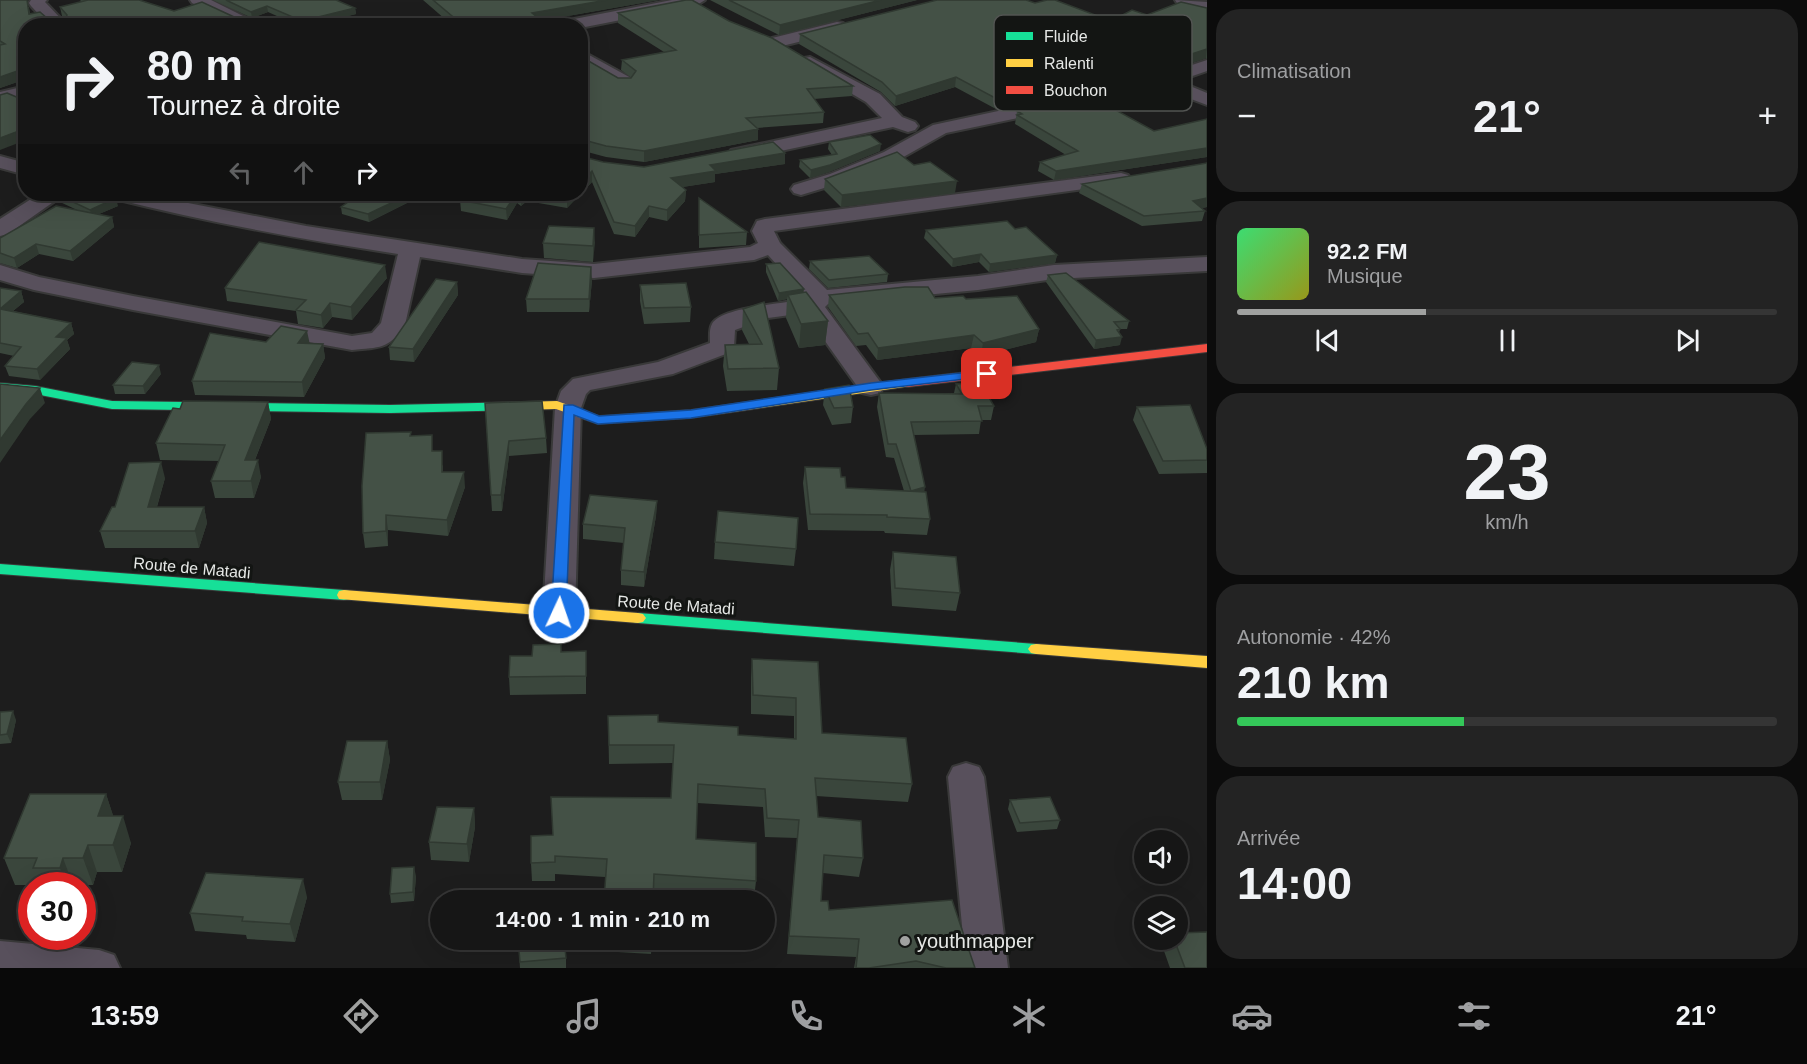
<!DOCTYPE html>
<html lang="fr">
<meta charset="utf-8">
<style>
:root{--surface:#161616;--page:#232323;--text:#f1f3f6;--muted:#9e9fa1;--line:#353535;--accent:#a0a1a0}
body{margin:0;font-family:Helvetica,sans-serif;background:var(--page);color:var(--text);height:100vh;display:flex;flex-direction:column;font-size:22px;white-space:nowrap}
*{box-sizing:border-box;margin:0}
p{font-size:20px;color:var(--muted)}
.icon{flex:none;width:33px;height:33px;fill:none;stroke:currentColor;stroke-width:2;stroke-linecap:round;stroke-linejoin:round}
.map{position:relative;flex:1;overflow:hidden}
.sheet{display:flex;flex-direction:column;gap:9px;padding:9px;background:#0c0c0c;width:600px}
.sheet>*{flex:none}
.hud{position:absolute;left:18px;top:18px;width:570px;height:183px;border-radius:24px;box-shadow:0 6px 24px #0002,0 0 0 2px var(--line);background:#161616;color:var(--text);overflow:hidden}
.buttons{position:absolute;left:1134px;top:830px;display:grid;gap:12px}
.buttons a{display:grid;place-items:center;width:54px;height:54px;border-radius:50%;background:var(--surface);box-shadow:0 6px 24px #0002,0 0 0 2px var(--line);font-size:30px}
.speed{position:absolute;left:18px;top:872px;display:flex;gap:12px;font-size:30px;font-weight:700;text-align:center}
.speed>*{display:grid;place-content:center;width:78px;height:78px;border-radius:50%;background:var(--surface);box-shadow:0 6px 24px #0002,0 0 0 2px var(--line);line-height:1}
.speed .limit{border:9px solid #d22;background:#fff;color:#111}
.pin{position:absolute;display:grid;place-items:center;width:51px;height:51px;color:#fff;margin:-26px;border-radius:12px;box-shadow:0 3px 9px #0006}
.me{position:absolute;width:66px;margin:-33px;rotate:3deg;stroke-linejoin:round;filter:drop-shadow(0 0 4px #0008)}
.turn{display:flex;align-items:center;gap:21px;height:126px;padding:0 30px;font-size:27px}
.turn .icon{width:78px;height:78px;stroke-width:2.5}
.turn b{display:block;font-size:42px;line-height:51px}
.lanes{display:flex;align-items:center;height:57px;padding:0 30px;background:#0003;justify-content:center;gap:30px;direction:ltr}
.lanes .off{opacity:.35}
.big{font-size:45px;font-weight:700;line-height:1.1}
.sheet .tile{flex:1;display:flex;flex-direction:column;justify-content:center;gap:9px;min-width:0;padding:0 21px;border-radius:24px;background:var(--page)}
.sheet .dial{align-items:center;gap:0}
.dial b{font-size:78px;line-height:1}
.song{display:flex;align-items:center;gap:18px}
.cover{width:72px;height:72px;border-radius:9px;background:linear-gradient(135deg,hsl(140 70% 55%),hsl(60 70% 35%))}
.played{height:6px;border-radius:3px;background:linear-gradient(90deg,var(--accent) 35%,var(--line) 35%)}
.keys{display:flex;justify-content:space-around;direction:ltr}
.heat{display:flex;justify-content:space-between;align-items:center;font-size:33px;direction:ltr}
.charge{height:9px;border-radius:4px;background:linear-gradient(90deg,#34c759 42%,var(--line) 0)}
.trip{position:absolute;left:430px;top:890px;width:345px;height:60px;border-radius:30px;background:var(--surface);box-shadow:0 6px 24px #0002,0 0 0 2px var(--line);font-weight:700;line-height:60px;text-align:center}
.dock{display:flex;height:96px;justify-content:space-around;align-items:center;background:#090909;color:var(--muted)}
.dock .icon{width:42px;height:42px}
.dock .current{color:var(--accent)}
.dock b{font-size:27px;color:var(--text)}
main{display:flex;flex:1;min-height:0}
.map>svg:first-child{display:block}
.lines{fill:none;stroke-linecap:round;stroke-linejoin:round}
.street-casing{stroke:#393939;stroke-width:4}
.fast-casing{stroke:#393939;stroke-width:2}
.slow-casing{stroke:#393939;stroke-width:2}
.jam-casing{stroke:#393939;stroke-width:2}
.street{fill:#58505c;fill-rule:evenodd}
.fast{fill:#16e098;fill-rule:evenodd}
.slow{fill:#ffcf43;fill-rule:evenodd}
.jam{fill:#f24e42;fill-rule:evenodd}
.wall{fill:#3a463c}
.shaded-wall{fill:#303931}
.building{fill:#445146;stroke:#303931;stroke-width:1.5}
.route{fill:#1a73e8;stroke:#114b97;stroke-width:1.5}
.poi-dot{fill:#a0a1a0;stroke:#131513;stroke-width:2}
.labels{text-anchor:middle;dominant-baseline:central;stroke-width:6;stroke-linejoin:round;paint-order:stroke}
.street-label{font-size:16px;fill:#e6e8e6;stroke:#131513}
.near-poi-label{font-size:20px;fill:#e6e8e6;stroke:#131513;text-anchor:start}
.key{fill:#131513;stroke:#525452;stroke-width:1.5}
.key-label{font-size:16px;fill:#e6e8e6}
</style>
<main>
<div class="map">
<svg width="1207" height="968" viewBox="0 0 1207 968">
<rect width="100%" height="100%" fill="#1d1d1d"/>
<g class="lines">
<g class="street-casing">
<path id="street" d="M31,0H47L45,2L68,26H50L31,6L29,3Z
M190,0H211L263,26H240L192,3Z
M672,0H705L697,5L580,28V26H556L564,21Z
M1175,0L1207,2V12L1177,3Z
M837,22L843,23L845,27L843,31L778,47L772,46L769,42L772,38Z
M580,50L631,78L634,82L631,86H619L580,63Z
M810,57L880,94L902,117L915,122L918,126L915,130L908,132L893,127L738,160L731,158L728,154L731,150L882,118L866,102L804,66L801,62L804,58Z
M1207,60V71L1178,81L1207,93V105L1159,87L1125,94L1119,93L1116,89L1119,85L1156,77Z
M26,86V97L0,104V92Z
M1054,99L1061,101L1063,105L1061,109L946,133L898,160L844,182L801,195L794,193L791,189L794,185L830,174L884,152L933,125Z
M0,156L26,163V175L0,168Z
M1121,173L1128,175L1131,179L1128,183L774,231L780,243L827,290L978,276L1054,265L1207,257V271L1054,279L978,290L828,304L825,307L884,387L880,393L871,395L862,393L805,313L768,318L735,330L734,347L731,352L673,374L590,390L586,394L581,408L575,613L570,621L559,624L548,621L543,613L555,408L561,391L573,379L658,362L710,343C710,337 709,329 712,324C722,306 790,304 807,298L768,255L754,260L594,278L522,273L420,257L405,325C388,350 380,347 352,350L133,310L34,290L0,280V265L39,277L133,296L352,336L372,333L381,323L398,254C301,239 206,222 111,198L108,194H142L306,226L522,259L594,264L750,247L758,243L752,231L757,221L765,219Z
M39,194H62L59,198L8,234L0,236V219Z
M966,763L979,767L984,777L1008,968H966L948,777L953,767Z
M0,941L99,950L114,955L120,968H0Z"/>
</g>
<g class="fast-casing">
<path id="fast" d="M0,383L35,386L112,401L390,405L520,402L526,406L520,410L390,413L112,409L35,394L0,391Z
M0,564L344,590L349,591L351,595L349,599L344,600L0,574Z
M638,613L1036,644L1041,645L1044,649L1041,653L1036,654L638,623L633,622L630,618L633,614Z"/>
</g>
<g class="slow-casing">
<path id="slow" d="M907,379L911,380L913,383L911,386L691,418L598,424L556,409L520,410L514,406L520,402L557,401L599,416L691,410Z
M344,590L638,613L643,614L646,618L643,622L638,623L339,599L337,595L339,591Z
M1036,644L1207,656V668L1036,654L1031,653L1028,649L1031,645Z"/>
</g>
<g class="jam-casing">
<path id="jam" d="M1207,344V352L907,387L901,383L907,379Z"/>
</g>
<use href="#street" class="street"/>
<use href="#fast" class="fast"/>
<use href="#slow" class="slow"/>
<use href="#jam" class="jam"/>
</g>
<path class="wall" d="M0,0L29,7L30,14L48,19H64L62,16L60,7L82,2L80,0H139L174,11L232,16L233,25L26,26V79L0,88Z
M213,0H336L355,8L356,14L309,26H299L268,12L252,18Z
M423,0H659L539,21V26H453Z
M710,0H917L779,35Z
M1035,3L1111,21L1147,15L1207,8V59L1206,58L1155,75L996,109L955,87L895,106L881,92L799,44L800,34Z
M618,13L729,21L853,86L852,96L814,99L824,112L823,123L757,128L758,129V140L644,162L606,157L580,150V56L618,78H632L621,70L622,60L664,52L618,23Z
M1161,90L1108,106L1154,131L1207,119V157L1054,180L1038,171L1040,162L1066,155L1015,124L1017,111Z
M829,142L880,151L829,172L810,178L799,167L800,160L832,155L828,149Z
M580,156L603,162L644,167L785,164L715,174V182L682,187L686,190L685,201L667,221L649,217L635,237L614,234L592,182L567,208L527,201L521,206L517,203L507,220L461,211L460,200L468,194H580Z
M1207,163V207L1202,208L1205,211L1202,221L1142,226L1079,193L1082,184Z
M914,165L955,193L841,207L824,190L825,179Z
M56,194L118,206L99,214L112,217L114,227L73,261L39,254L17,268L0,263V238L77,210L58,201Z
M360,194H425L369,222L342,214L341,207Z
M699,198L747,232L746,245L699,248Z
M594,228L593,262L544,258L543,243Z
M1015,229L1057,255L1055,263L989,272L979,262L952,267L924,238L926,230Z
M810,261L888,274L887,282L828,288L809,269Z
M766,264L803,293L828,321L825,345L799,348L786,318L787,299L778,301L766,272Z
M1048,275L1129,321L1127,329H1120L1119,333L1120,345L1094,349L1046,282Z
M387,278L352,320L332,317L323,328L298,324L296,311L227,301L225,288Z
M592,280L589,312H527L526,299Z
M457,282L458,295L414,362L390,360L389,347Z
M640,285L691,307L690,322L644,324L640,301Z
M0,288L21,291L24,302L13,311L71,323L74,334L67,340L70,349L40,380L9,376L5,366L14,356L0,353Z
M829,295L966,299L1039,329L1036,342L981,356L971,348L877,360L866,345L856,346L828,307Z
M743,309L779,368L777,390L727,391L723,366L725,345L749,344L742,330Z
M266,342L323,344L325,358L304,397L195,395L192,381Z
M161,374L145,394H115L113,385Z
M956,384L994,406L991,420H981L979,434L914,435L924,492L930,519L927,535L885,533L884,531L808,530L803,483L805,467L841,477L846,488L904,491L894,458L886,457L877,407L879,393H954Z
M825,389L853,407L851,423L832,425L823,405Z
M268,402L271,419L255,460L261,477L254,498H215L211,481L219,461L160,460L156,443L180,409Z
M485,403L546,438L547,453L509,456L502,511H492Z
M1137,407L1207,449V473L1159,474L1133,420Z
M411,436L434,451L443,466V472L465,487L448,536L388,530V546L365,548L363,533Z
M165,478L157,507H204L207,523L199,548H105L100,531L115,507Z
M657,501L656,516L644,587L621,585V570L624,543L583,539V524Z
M715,542L796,549L794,566L714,559Z
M893,552L960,593L956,611L892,606L890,570Z
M586,651V694L510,695L509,677L532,656L561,652Z
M752,659L818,662L822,733L912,784L908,802L816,796L818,817L863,858L859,877L823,873L821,901L829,910L975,968H854L856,957L787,954L797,838L765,837L763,807L697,803L696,839L756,881L754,899L653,893L605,877L555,874V881H532L531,863L553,835L671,798L673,763L609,764L608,716L658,722L738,735L794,739V716L751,714V677Z
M0,712L16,720L11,743L0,744Z
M387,741L390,760L382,800H342L338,782Z
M106,794L113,816L131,843L122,872H97L93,885H15L4,858Z
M1010,800L1060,820L1057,829L1017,832L1008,809Z
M474,808L475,827L469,862L431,860L429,842Z
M416,876L414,901L391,903L390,894Z
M307,897L295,942L247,939L246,935L195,931L190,913Z
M518,939L566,958V968H520Z
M601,939H652L651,954L601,951Z
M1169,939H1178L1207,968H1170L1164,951Z"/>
<path class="shaded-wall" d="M607,0H659L539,21V26H528V21L532,13Z
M881,0H917L779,35L780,25Z
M267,6L268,12L252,18L251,12Z
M355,8L356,14L309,26H303L302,21Z
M232,16L233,25L232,26H205Z
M1207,49L1206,58L1155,75L996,109L997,99Z
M26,68V79L0,88V77Z
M956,77L955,87L895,106L896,96Z
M1163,81L1161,90L1097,110L1099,101Z
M24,129L26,140L0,150V138Z
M758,129V140L644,162V151Z
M881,144L880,151L829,172L810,178L811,170Z
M1207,148V157L1054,180L1056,171Z
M785,153V164L715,174V182L670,189L671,178L710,165Z
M592,171V182L567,208V197L571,194H580V183Z
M957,181L955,193L841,207L842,195Z
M686,190L685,201L667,221V210Z
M410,194H425L369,222L368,214Z
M516,194H517V203L507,220L506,209Z
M522,194H527V201L521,206V195Z
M116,198L118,206L92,217L90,210Z
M1207,198V207L1190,211L1193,201Z
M649,206V217L635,237V226Z
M112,217L114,227L73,261L70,251Z
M594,228L595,243L593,262V246Z
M36,244L39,254L17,268L14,258Z
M981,254L979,262L952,267L953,259Z
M1057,255L1055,263L989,272L990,264Z
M385,265L387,278L352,320L351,307Z
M591,267L592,280L589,312V299Z
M457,282L458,295L414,362L413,349Z
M804,289L803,297L788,295L787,299L778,301L779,293Z
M21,291L24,302L3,319L0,309Z
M330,303L332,317L323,328L321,315Z
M828,321L825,345L799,348L801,324Z
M71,323L74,334L67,340L70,349L40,380L37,369L56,337Z
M1039,329L1036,342L981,356L983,343Z
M307,331L310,345L298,343Z
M974,335L971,348L877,360L878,348Z
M1122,337L1120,345L1094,349L1096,340Z
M323,344L325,358L304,397L302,382Z
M159,365L161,374L145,394L143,386Z
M40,388L45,403L30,419L0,463V440L26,404Z
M268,402L271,419L248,477L245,460Z
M509,441V456L502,511L501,495Z
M258,460L261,477L254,498L251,481Z
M161,462L165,478L152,523L148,507Z
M464,472L465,487L448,536L447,520Z
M925,487L923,501L911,491Z
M657,501L656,516L644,587V572Z
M204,507L207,523L199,548L195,531Z
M386,515L388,530V546L386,531Z
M13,711L16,720L11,743L7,734Z
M387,741L390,760L382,800L380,782Z
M106,794L115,821L98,816Z
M474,808L475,827L469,862L467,844Z
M123,816L131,843L122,872L113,845Z
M88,845L97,872L93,885L83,858Z
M63,858L73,885H66L60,868Z
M414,867L416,876L414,901L413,892Z
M303,879L307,897L295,942L290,924Z"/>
<path class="building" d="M0,0H27L29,14L40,12L48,19H66L67,15L60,7L88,0H139L174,11L202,2L232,16L205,26H26V68L0,77V45L5,44L0,41Z
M226,0H336L355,8L302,21L267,6L251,12Z
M433,0H607L532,13L538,18L528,21L535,26H464Z
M686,0H692L729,21L772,38L853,86L807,89L824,112L746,118L758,129L644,151L606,146L580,139V56L618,78H631L636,71L622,60L676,50L618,13Z
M729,0H881L780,25Z
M937,0H1026L1035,3L1047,0H1055L1111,21L1132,10L1147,15L1181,2L1207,8V49L1158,65L997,99L956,77L896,96L882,82L800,34Z
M1161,81H1163L1099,101L1154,131L1207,119V148L1056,171L1040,162L1078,151L1017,115L1022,114L1017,111Z
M7,93L26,101V130L24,129L0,138V95Z
M870,135L881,144L830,165L811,170L800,160L837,154L829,142Z
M773,142L785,153L710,165L716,171L671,178L686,190L667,210L649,206L635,226L614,222L592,171L580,183V156L603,162L644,167Z
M897,152L914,165L930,162L957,181L842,195L825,179Z
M1207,163V198L1193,201L1205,211L1144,216L1082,184Z
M56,194H106L116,198L90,210Z
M360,194H410L368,214L341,207Z
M468,194H516L506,209L460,200Z
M548,194H571L567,197Z
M699,198L747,232L699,235Z
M56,206L112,217L70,251L36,244L14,258L0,253V238Z
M1007,221L1015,229L1026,227L1057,255L990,264L981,254L953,259L926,230Z
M549,226L594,228L593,246L543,243Z
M259,242L385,265L351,307L330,303L321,315L296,310L306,300L225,288Z
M869,256L888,274L829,280L810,261Z
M538,263L591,267L589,299H526Z
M780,263L804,289L779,293L766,264Z
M1066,273L1129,321L1114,322L1120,329L1117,330L1122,337L1096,340L1048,275Z
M436,279L457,282L413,349L389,347Z
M686,283L691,307L644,308L640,285Z
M905,287H928L935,298L963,296L966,299L1017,296L1039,329L983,343L974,335L878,348L868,333L858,334L829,295Z
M0,288L21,291L0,309L71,323L56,337L67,338L37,369L5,366L21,347L0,343Z
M806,292L828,321L801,324L788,295Z
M764,302L779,368L728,369L725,345L762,344L743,309Z
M281,326L307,331L298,343L323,344L302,382L192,381L210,333L266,342Z
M132,362L159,365L143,386L113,385Z
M980,382L994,406H978L982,421L911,422L925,487L911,491L896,444H888L879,393L962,394L956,384Z
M0,384L40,388L26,404L0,440Z
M849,385L853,407L834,408L825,389Z
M183,401L268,402L245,460H258L251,481H211L225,445L156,443L173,408L180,409Z
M542,401L546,438L509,441L501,495H491L485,403Z
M1190,405L1207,449V460L1163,461L1137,407Z
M411,432L410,436L432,435V451H442V472H464L447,520L386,515V531L363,533L362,486L366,433Z
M161,462L148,507H204L195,531H100L112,507H115L129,463Z
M805,467L840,468L841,477H845L846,488L926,492L930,519L887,517V515L810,514Z
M590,495L657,501L644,572L621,570L625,528L583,524Z
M718,511L798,518L796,549L715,542Z
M893,552L956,557L960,593L895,588Z
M561,644V652L586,651V676L509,677L510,656H532L533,645Z
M752,659L818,662L822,733L906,738L912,784L815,778L818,817L861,821L863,858L824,855L821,901H828L829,910L952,900L975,968H946L916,961L869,968H856L859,939L789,936L799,820L767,818L765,789L698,784L696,839L756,843V881L654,874L653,900H604L607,859L555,856V862L531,863V836L553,835L551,797L671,798L674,745H609L608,716L658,715V722L738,727V735L796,739V698L753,695Z
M13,711L7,734L0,735V712Z
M347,741H387L380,782H338Z
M30,794H106L98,816H123L113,845H88L83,858H63L60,868H33L37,858H4Z
M1050,797L1060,820L1020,823L1010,800Z
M437,807L474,808L467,844L429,842Z
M414,867L413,892L390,894L392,868Z
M206,873L303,879L290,924L242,921L243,917L190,913Z
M1207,932V968H1185L1174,939H1178V933Z
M518,939H564L566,958L520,962Z"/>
<path class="route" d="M987,370L993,374L991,376L871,390L691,418L598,424L574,415L566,613L559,618L551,613L564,405H573L599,416L691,410L871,383Z"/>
<circle class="poi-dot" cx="905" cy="941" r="6"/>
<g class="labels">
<g class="street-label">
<text transform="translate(192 568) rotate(5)">Route de Matadi</text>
<text transform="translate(676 605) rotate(4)">Route de Matadi</text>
</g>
<g class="near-poi-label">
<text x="917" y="941">youthmapper</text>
</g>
</g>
<rect x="994" y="15" width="198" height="96" rx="9" class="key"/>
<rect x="1006" y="32" width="27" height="8" fill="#16e098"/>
<rect x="1006" y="59" width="27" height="8" fill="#ffcf43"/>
<rect x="1006" y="86" width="27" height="8" fill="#f24e42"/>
<g class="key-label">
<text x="1044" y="42">Fluide</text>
<text x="1044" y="69">Ralenti</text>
<text x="1044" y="96">Bouchon</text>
</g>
</svg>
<div class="buttons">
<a><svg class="icon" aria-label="sound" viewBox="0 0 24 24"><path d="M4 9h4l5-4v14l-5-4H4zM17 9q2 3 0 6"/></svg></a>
<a><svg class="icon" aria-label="layers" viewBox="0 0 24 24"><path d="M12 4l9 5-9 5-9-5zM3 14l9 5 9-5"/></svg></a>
</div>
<div class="speed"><div class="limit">30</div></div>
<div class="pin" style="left:987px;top:374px;background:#d93025"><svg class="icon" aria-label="arrive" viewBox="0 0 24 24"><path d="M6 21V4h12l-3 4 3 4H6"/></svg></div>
<svg class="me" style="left:559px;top:613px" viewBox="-20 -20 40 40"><circle r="17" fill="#1a73e8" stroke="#fff" stroke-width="3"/><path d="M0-11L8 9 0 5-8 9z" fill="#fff"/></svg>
<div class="trip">14:00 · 1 min · 210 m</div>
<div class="hud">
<div class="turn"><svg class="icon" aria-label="right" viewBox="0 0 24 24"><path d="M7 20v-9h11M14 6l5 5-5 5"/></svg><div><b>80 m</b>Tournez à droite</div></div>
<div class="lanes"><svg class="icon off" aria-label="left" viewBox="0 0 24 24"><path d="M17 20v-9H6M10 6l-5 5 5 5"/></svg><svg class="icon off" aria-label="ahead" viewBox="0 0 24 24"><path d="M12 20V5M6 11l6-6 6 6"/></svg><svg class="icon" aria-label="right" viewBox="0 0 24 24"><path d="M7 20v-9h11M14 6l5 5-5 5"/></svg></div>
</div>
</div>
<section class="sheet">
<div class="tile"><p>Climatisation</p>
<div class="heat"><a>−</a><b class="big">21°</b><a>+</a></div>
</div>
<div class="tile">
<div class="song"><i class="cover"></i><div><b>92.2 FM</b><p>Musique</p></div></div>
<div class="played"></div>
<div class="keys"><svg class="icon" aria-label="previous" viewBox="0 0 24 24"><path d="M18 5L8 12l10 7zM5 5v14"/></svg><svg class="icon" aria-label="pause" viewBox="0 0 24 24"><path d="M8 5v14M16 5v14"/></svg><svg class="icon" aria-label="next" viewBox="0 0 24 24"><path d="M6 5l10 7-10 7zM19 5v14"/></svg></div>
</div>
<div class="tile dial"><b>23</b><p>km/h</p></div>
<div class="tile"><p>Autonomie · 42%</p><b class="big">210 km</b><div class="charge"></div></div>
<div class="tile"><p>Arrivée</p><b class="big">14:00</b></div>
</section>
</main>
<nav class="dock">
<b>13:59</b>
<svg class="icon current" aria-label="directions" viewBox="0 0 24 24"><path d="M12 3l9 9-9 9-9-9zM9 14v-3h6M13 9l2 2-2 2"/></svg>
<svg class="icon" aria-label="music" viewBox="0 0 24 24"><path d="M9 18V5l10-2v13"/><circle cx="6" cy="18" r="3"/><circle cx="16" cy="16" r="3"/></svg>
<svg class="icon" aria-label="phone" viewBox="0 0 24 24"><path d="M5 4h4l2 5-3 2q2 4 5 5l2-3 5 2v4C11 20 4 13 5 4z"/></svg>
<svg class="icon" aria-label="climate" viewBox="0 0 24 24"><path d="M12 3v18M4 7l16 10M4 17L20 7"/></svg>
<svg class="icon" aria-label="car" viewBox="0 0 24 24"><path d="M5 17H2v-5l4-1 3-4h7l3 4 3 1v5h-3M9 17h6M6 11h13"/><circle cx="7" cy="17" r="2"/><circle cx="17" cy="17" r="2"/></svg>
<svg class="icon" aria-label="filters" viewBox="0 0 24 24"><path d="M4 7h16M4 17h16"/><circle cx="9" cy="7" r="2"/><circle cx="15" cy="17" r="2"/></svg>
<b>21°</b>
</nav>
